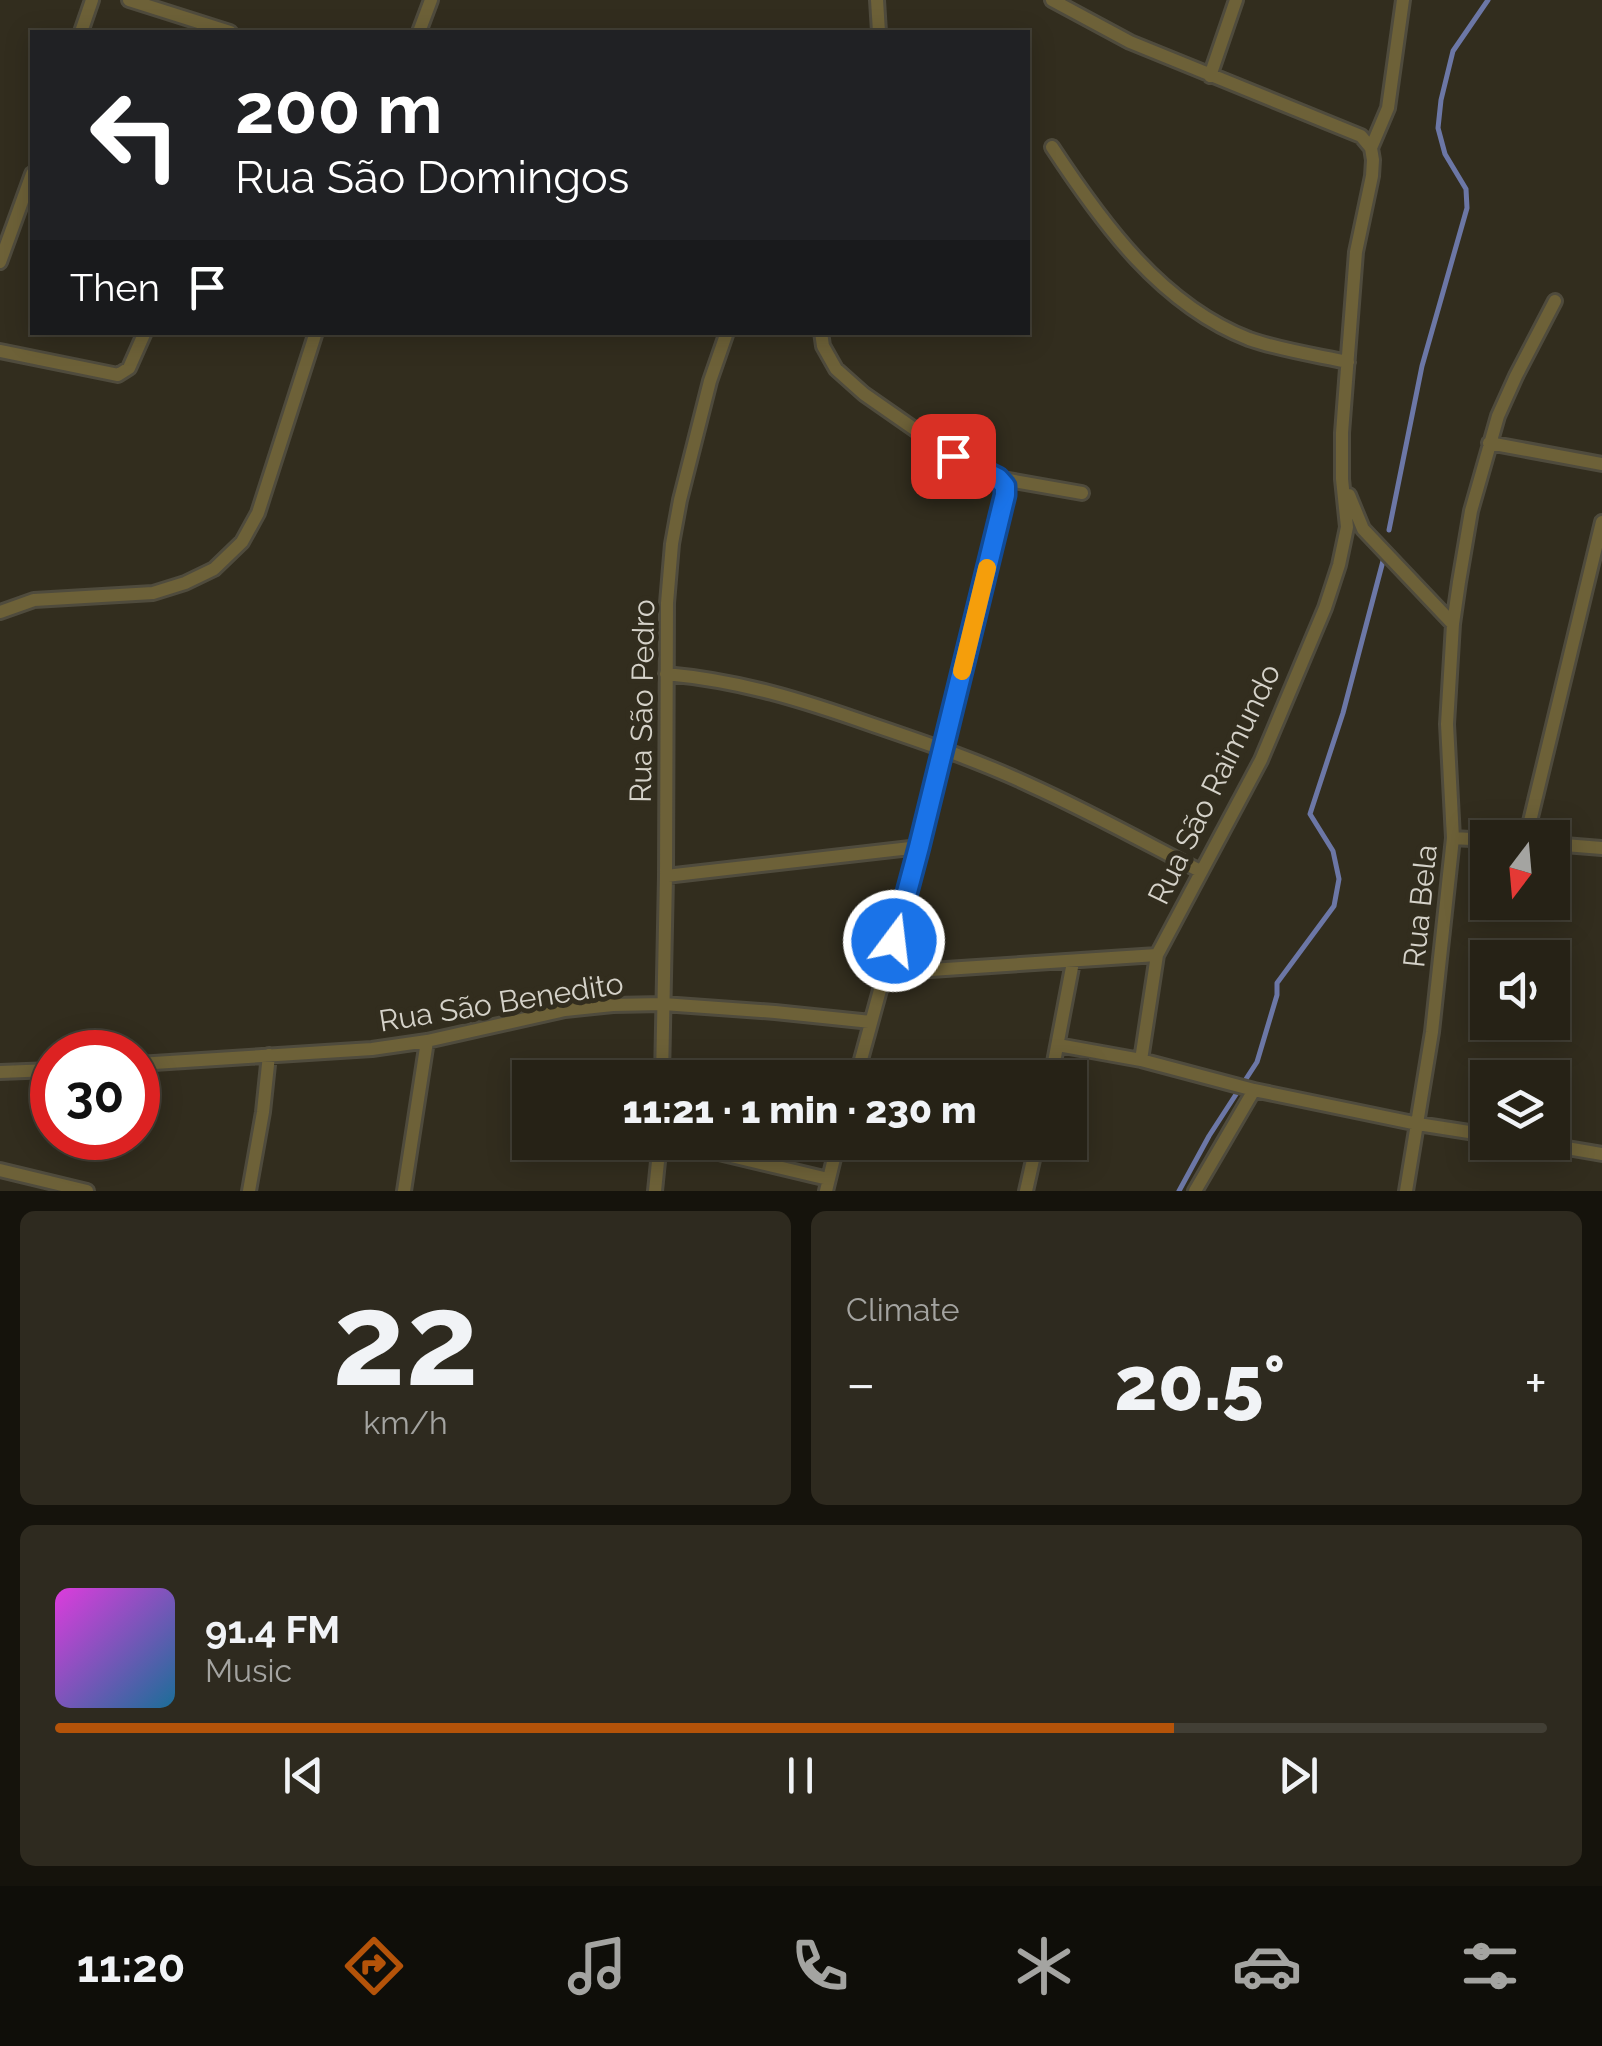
<!DOCTYPE html>
<meta charset="utf-8">
<style>
:root{--surface:#262216;--page:#2e2a1f;--text:#f1f3f6;--muted:#a4a4a1;--line:#423f35;--accent:#b45309}
body{margin:0;font-family:Raleway,sans-serif;background:var(--page);color:var(--text);height:100vh;display:flex;flex-direction:column;font-size:38px;white-space:nowrap}
*{box-sizing:border-box;margin:0}
p{font-size:32px;color:var(--muted)}
.icon{flex:none;width:55px;height:55px;fill:none;stroke:currentColor;stroke-width:2;stroke-linecap:round;stroke-linejoin:round}
.map{position:relative;height:1191px;overflow:hidden}
.side{display:flex;flex-direction:column;gap:20px;padding:20px;background:#15130c;flex:1}
.side>*{flex:none}
.banner{position:absolute;left:30px;top:30px;width:1000px;height:305px;border-radius:0px;box-shadow:0 5px 25px #0003,0 0 0 2px var(--line);background:#202124;color:#fff;overflow:hidden}
.needle{width:65px;rotate:196deg}
.tools{position:absolute;left:1470px;top:820px;display:grid;gap:20px}
.tools a{display:grid;place-items:center;width:100px;height:100px;border-radius:0px;background:var(--surface);box-shadow:0 5px 25px #0003,0 0 0 2px var(--line);font-size:50px}
.speed{position:absolute;left:30px;top:1030px;display:flex;gap:20px;font-size:50px;font-weight:700;text-align:center}
.speed>*{display:grid;place-content:center;width:130px;height:130px;border-radius:50%;background:var(--surface);box-shadow:0 5px 25px #0003,0 0 0 2px var(--line);line-height:1}
.speed .limit{border:15px solid #d22;background:#fff;color:#111}
.pin{position:absolute;display:grid;place-items:center;width:85px;height:85px;color:#fff;margin:-42px;border-radius:20px;box-shadow:0 5px 15px #0006}
.me{position:absolute;width:110px;margin:-55px;rotate:15deg;stroke-linejoin:round;filter:drop-shadow(0 0 8px #0008)}
.turn{display:flex;align-items:center;gap:35px;height:210px;padding:0 40px;font-size:45px}
.turn .icon{width:130px;height:130px;stroke-width:2.5}
.turn b{display:block;font-size:70px;line-height:85px}
.then{display:flex;align-items:center;height:95px;padding:0 40px;background:#0003;gap:20px;font-size:38px}
.big{font-size:75px;font-weight:800;line-height:1.1}
.side .tile{flex:1;display:flex;flex-direction:column;justify-content:center;gap:15px;min-width:0;padding:0 35px;border-radius:15px;background:var(--page)}
.side .dial{align-items:center;gap:0}
.dial b{font-size:130px;line-height:1}
.song{display:flex;align-items:center;gap:30px}
.cover{width:120px;height:120px;border-radius:15px;background:linear-gradient(135deg,hsl(300 70% 55%),hsl(200 70% 35%))}
.played{height:10px;border-radius:5px;background:linear-gradient(90deg,var(--accent) 75%,var(--line) 75%)}
.keys{display:flex;justify-content:space-around;direction:ltr}
.heat{display:flex;justify-content:space-between;align-items:center;font-size:55px;direction:ltr}
.side .tiles{flex:1;display:grid;gap:20px;grid-template-columns:1fr 1fr}
.tile:last-child{grid-column:span 2}
.trip{position:absolute;left:512px;top:1060px;width:575px;height:100px;border-radius:0px;background:var(--surface);box-shadow:0 5px 25px #0003,0 0 0 2px var(--line);font-weight:800;line-height:100px;text-align:center}
.tabs{display:flex;height:160px;justify-content:space-around;align-items:center;background:#0f0e09;color:var(--muted)}
.tabs .icon{width:70px;height:70px}
.tabs .on{color:var(--accent)}
.tabs b{font-size:45px;color:var(--text)}
.map>svg:first-child{display:block}
.lines{fill:none;stroke-linecap:round;stroke-linejoin:round}
.stream{stroke:#6c77a6;stroke-width:5}
.street-casing{stroke:#4f4b3d;stroke-width:18}
.street{stroke:#6d6138;stroke-width:12}
.route-casing{stroke:#114b97;stroke-width:25}
.route{stroke:#1a73e8;stroke-width:18}
.slow{stroke:#f59e0b;stroke-width:18}
.labels{text-anchor:middle;dominant-baseline:central;stroke-width:10;stroke-linejoin:round;paint-order:stroke}
.street-label{font-size:30px;fill:#d5d2c9;stroke:#322d1e}
</style>
<div class="map">
<svg width="1602" height="1191" viewBox="0 0 1602 1191">
<rect width="100%" height="100%" fill="#322d1e"/>
<g class="lines">
<path class="stream" d="M1389,530L1422,366L1467,208L1466,189L1445,154L1438,128L1441,100L1453,51L1488,0
M1179,1191L1209,1136L1257,1062L1277,995V983L1334,906L1339,879L1333,851L1310,814L1343,713L1383,561"/>
<g class="street-casing">
<path id="street" d="M129,0L230,32
M877,0L879,32
M1052,0L1130,42L1361,136L1371,148L1373,160L1372,176L1356,252L1342,433V479L1347,527L1339,565L1325,608L1261,760L1157,955L1141,1060
M81,32L92,0
M419,32L431,0
M1210,76L1236,0
M1052,147C1102,223 1161,305 1249,339C1280,350 1315,355 1348,362
M1371,148L1388,108L1403,0
M0,262L32,174
M821,332L823,346L836,369L864,394L953,456L997,478L1082,493
M0,351L118,375L129,368L145,332
M1489,443L1602,464
M1349,495L1363,529L1453,624
M0,612L34,600L153,593L185,583L214,569L242,542L258,513L316,332
M666,674C742,681 802,700 873,725C926,743 979,761 1030,785C1088,811 1144,842 1200,871
M1453,838L1488,840
M1526,838L1602,522
M1552,844L1602,848
M666,876L919,847
M885,973L1157,955
M1058,1045L1141,1060L1254,1090L1418,1124L1488,1135
M138,1064L372,1049L427,1041L565,1010L613,1005L663,1004L775,1012L871,1022
M0,1072L52,1070
M662,1078L666,876L667,603L672,544L680,500L710,381L727,332
M856,1078L919,847L1005,495V486L997,478
M1051,1078L1073,962
M673,1142L828,1179
M1532,1142L1602,1154
M0,1170L87,1191
M249,1191L263,1112L269,1055
M404,1191L427,1041
M655,1191L660,1142
M826,1191L838,1142
M1026,1191L1037,1142
M1195,1191L1254,1090
M1406,1191L1432,1032L1453,838L1447,724L1453,624L1459,582L1471,511L1498,416L1516,376L1555,301"/>
</g>
<use href="#street" class="street"/>
</g>
<g class="lines">
<g class="route-casing">
<path id="route" d="M894,941L919,847L1005,495V486L998,478L953,456"/>
</g>
<use href="#route" class="route"/>
<path class="slow" d="M962,671L987,568"/>
</g>
<g class="labels">
<g class="street-label">
<text transform="translate(642 701) rotate(-89)">Rua São Pedro</text>
<text transform="translate(1214 784) rotate(-64)">Rua São Raimundo</text>
<text transform="translate(1420 906) rotate(-84)">Rua Bela</text>
<text transform="translate(501 1002) rotate(-9)">Rua São Benedito</text>
</g>
</g>
</svg>
<div class="tools">
<a><svg class="needle" viewBox="-14 -14 28 28"><path d="M0-13l5 13h-10z" fill="#e53935"/><path d="M0 13l5-13h-10z" fill="#a4a4a1"/></svg></a>
<a><svg class="icon" aria-label="sound" viewBox="0 0 24 24"><path d="M4 9h4l5-4v14l-5-4H4zM17 9q2 3 0 6"/></svg></a>
<a><svg class="icon" aria-label="layers" viewBox="0 0 24 24"><path d="M12 4l9 5-9 5-9-5zM3 14l9 5 9-5"/></svg></a>
</div>
<div class="speed"><div class="limit">30</div></div>
<div class="pin" style="left:953px;top:456px;background:#d93025"><svg class="icon" aria-label="arrive" viewBox="0 0 24 24"><path d="M6 21V4h12l-3 4 3 4H6"/></svg></div>
<svg class="me" style="left:894px;top:941px" viewBox="-20 -20 40 40"><circle r="17" fill="#1a73e8" stroke="#fff" stroke-width="3"/><path d="M0-11L8 9 0 5-8 9z" fill="#fff"/></svg>
<div class="trip">11:21 · 1 min · 230 m</div>
<div class="banner">
<div class="turn"><svg class="icon" aria-label="left" viewBox="0 0 24 24"><path d="M17 20v-9H6M10 6l-5 5 5 5"/></svg><div><b>200 m</b>Rua São Domingos</div></div>
<div class="then">Then<svg class="icon" aria-label="arrive" viewBox="0 0 24 24"><path d="M6 21V4h12l-3 4 3 4H6"/></svg></div>
</div>
</div>
<section class="side">
<div class="tiles">
<div class="tile dial"><b>22</b><p>km/h</p></div>
<div class="tile"><p>Climate</p>
<div class="heat"><a>−</a><b class="big">20.5°</b><a>+</a></div>
</div>
<div class="tile">
<div class="song"><i class="cover"></i><div><b>91.4 FM</b><p>Music</p></div></div>
<div class="played"></div>
<div class="keys"><svg class="icon" aria-label="previous" viewBox="0 0 24 24"><path d="M18 5L8 12l10 7zM5 5v14"/></svg><svg class="icon" aria-label="pause" viewBox="0 0 24 24"><path d="M8 5v14M16 5v14"/></svg><svg class="icon" aria-label="next" viewBox="0 0 24 24"><path d="M6 5l10 7-10 7zM19 5v14"/></svg></div>
</div>
</div>
</section>
<nav class="tabs">
<b>11:20</b>
<svg class="icon on" aria-label="directions" viewBox="0 0 24 24"><path d="M12 3l9 9-9 9-9-9zM9 14v-3h6M13 9l2 2-2 2"/></svg>
<svg class="icon" aria-label="music" viewBox="0 0 24 24"><path d="M9 18V5l10-2v13"/><circle cx="6" cy="18" r="3"/><circle cx="16" cy="16" r="3"/></svg>
<svg class="icon" aria-label="phone" viewBox="0 0 24 24"><path d="M5 4h4l2 5-3 2q2 4 5 5l2-3 5 2v4C11 20 4 13 5 4z"/></svg>
<svg class="icon" aria-label="climate" viewBox="0 0 24 24"><path d="M12 3v18M4 7l16 10M4 17L20 7"/></svg>
<svg class="icon" aria-label="car" viewBox="0 0 24 24"><path d="M5 17H2v-5l4-1 3-4h7l3 4 3 1v5h-3M9 17h6M6 11h13"/><circle cx="7" cy="17" r="2"/><circle cx="17" cy="17" r="2"/></svg>
<svg class="icon" aria-label="filters" viewBox="0 0 24 24"><path d="M4 7h16M4 17h16"/><circle cx="9" cy="7" r="2"/><circle cx="15" cy="17" r="2"/></svg>
</nav>
